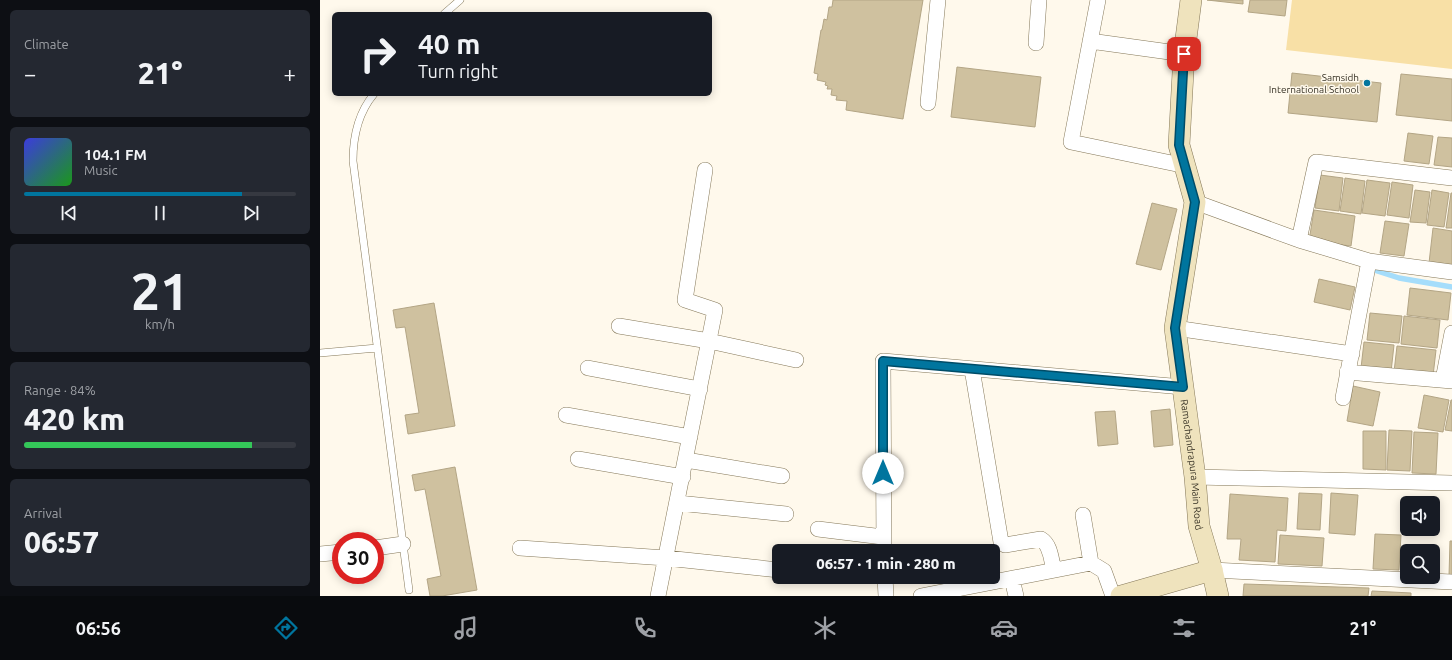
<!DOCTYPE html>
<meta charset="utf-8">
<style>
:root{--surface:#171b24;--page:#242831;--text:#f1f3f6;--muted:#9ea1a6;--line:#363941;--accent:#00759e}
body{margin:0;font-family:Ubuntu,sans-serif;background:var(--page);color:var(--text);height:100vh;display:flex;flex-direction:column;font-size:15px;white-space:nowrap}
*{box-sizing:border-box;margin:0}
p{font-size:13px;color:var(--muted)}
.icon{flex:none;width:22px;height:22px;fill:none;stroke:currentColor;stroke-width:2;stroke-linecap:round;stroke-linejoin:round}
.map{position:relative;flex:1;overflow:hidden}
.details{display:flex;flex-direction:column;gap:10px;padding:10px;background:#0d0f14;width:320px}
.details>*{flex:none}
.banner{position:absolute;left:12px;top:12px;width:380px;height:84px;border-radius:6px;box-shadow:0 2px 10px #0003;background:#171b24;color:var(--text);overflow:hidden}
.buttons{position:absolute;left:1080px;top:496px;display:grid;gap:8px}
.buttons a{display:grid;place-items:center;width:40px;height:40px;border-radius:6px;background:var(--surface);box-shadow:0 2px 10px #0003;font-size:20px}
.speed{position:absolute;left:12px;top:532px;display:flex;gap:8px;font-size:20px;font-weight:700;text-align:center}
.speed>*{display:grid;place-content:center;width:52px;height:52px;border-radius:50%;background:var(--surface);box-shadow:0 2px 10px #0003;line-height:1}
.speed .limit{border:6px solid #d22;background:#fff;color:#111}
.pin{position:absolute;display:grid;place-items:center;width:34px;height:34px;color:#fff;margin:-17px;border-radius:8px;box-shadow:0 2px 6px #0006}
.me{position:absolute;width:44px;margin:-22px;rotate:0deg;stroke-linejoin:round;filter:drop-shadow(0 0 3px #0008)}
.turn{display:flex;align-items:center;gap:14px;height:84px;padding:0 20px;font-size:18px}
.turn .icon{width:52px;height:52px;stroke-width:2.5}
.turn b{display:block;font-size:28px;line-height:34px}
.big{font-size:30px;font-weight:800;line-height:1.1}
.details .widget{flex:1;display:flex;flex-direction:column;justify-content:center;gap:6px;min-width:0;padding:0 14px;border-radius:6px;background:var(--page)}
.details .dial{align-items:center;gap:0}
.dial b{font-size:52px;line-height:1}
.song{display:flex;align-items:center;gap:12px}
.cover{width:48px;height:48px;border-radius:6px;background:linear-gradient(135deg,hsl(240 70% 55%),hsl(120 70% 35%))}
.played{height:4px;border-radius:2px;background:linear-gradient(90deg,var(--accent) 80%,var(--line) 80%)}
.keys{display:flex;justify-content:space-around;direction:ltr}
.heat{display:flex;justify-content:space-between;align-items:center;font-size:22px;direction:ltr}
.charge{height:6px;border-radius:3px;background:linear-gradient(90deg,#34c759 84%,var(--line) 0)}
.trip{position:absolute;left:452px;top:544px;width:228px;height:40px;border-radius:6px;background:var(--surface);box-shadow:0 2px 10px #0003;font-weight:800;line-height:40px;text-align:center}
.tab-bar{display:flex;height:64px;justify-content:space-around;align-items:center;background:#090b0e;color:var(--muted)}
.tab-bar .icon{width:28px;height:28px}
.tab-bar .on{color:var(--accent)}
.tab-bar b{font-size:18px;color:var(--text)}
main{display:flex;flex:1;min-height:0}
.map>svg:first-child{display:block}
.green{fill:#f8e0a6}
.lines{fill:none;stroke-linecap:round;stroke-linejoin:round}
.stream{stroke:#a5ddfb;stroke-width:5.5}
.building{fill:#cfc19f;stroke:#b3a585}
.lane-casing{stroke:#857859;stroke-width:8}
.street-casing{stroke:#857859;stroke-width:16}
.secondary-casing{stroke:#857859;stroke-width:22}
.lane{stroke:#fff;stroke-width:7}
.street{stroke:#fff;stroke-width:15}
.secondary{stroke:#efe3bd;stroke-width:21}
.route-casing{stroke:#004c67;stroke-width:10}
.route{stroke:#00759e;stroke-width:7}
.poi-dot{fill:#00759e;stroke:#fff9ec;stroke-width:1.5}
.labels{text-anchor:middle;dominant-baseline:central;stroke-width:3;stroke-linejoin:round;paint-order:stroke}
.poi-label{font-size:10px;fill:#363124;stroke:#fff9ec;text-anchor:end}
.street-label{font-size:10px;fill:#363124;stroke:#fff9ec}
</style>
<main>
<section class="details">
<div class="widget"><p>Climate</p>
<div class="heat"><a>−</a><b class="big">21°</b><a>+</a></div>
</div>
<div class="widget">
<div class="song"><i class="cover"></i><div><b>104.1 FM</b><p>Music</p></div></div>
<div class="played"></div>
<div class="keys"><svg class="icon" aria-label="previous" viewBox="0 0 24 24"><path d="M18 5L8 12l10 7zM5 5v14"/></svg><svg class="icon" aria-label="pause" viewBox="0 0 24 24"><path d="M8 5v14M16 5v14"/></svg><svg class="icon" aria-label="next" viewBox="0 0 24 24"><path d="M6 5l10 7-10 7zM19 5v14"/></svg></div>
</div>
<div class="widget dial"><b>21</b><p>km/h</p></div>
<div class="widget"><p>Range · 84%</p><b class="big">420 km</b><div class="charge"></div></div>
<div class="widget"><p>Arrival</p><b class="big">06:57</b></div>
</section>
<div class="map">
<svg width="1132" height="596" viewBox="0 0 1132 596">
<rect width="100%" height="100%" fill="#fff9ec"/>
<path class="green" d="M972,0H1132V69L966,50Z"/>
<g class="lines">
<path class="stream" d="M1048,268L1079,278L1132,287"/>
</g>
<path class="building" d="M513,0H603L583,119L526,110L527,101L516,100L517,96L511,95L512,89H507L508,86L505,85L506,82L497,80L498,74L494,73L501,30H502L504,19L507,20L509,7H512Z
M887,0H923V4Z
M930,0H967L965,16L928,12Z
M637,67L721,77L715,127L631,117Z
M972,73L1061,83L1057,122L968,113Z
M1081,74L1132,79V121L1076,115Z
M1088,133L1113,136L1109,164L1084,161Z
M1118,137L1132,138V167L1114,165Z
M1000,175L1023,178L1019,211L995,208Z
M1025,178L1045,181L1041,214L1020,211Z
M1047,180L1070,183L1065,216L1042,213Z
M1072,182L1093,185L1089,218L1067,215Z
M1095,190L1110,192L1106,223L1090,222Z
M1112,190L1129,193L1124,227L1107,225Z
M1131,193H1132V228H1126Z
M832,203L857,209L841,270L816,264Z
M994,210L1035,216L1031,246L989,241Z
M1065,221L1089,224L1084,256L1060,253Z
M1113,228L1132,231V266L1109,263Z
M999,279L1035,287L1030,310L994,302Z
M1090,288L1131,293L1128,320L1087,315Z
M114,303L135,426L88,434L85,415L99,413L85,327L76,328L73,310Z
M1050,313L1082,316L1079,343L1047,340Z
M1084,316L1120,320L1117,348L1081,344Z
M1044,342L1074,345L1071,372L1041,368Z
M1077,346L1116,350L1113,376L1074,372Z
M1033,386L1060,392L1053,426L1027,421Z
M1104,395L1129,400L1123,432L1098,428Z
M1131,400H1132V431L1125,430Z
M850,409L853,445L834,447L831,411Z
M795,411L798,444L778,446L775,412Z
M1069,430L1092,431L1090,471L1067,470Z
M1043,431H1066V470L1043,469Z
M1094,432L1118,433L1116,474L1092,473Z
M135,467L157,590L122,596H110L107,579L121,576L105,489L95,491L92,475Z
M979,493L1002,494L1000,530L977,529Z
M1011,493L1038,495L1035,535L1009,533Z
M910,494L968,498L966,531L957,530L955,562L919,560L921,539H907Z
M1055,534L1081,535L1079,570L1053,569Z
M960,535L1004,538L1002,566L958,564Z
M1130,541H1132V576H1129Z
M924,584L1049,588L1048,596H923Z
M1052,591L1091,593V596H1051Z"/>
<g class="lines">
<g class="lane-casing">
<path id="lane" d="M124,14L140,0
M54,94C38,113 33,136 33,161L89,590
M0,353L57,348"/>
</g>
<g class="street-casing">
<path id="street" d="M778,0L751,142L866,166
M770,41L864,54
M716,43L719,0
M608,103L618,0
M875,202L979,240L1049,261L1132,272
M979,240L996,162L1132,178
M299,326L389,341L476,360
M855,328L1032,354
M268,368L380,389
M652,369L681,542L685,545L721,539C731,545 731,560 734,570
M1027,372L1132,381
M1123,380L1132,333
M1023,398L1049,261
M246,415L370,437
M258,459L363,477
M366,460L462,476
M875,477L1132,483
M358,503L466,514
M763,515L771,563
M498,529L563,537
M55,548L83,544
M200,548L346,558L459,570
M564,551L563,361L863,387
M0,554L21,552
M892,570L1132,582
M565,577L566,596
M692,579L696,596
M338,596L395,310L365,300L385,170
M601,596L771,563L784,571L793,596"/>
</g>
<g class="secondary-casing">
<g id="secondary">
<path id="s1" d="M871,0L864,54L859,145L875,202L855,328L875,477L879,526L892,570L898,596"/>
<path d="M801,596L892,570"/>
</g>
</g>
<use href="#lane" class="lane"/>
<use href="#street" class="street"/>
<use href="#secondary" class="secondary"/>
</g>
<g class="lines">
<g class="route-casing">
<path id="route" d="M563,473V361L863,387L855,328L875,202L859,145L864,54"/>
</g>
<use href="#route" class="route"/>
</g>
<circle class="poi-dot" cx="1047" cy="83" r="4"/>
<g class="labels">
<g class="poi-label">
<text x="1039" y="77">Samsidh<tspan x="1039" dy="12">International School</tspan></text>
</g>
<g class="street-label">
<text stroke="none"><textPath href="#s1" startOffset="470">Ramachandrapura Main Road</textPath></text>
</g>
</g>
</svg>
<div class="buttons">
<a><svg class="icon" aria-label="sound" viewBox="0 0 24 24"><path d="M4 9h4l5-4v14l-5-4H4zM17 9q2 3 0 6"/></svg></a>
<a><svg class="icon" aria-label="search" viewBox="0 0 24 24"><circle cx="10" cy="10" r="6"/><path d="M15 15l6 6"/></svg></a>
</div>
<div class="speed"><div class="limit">30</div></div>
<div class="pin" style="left:864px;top:54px;background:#d93025"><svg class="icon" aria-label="arrive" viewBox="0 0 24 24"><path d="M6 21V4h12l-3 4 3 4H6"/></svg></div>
<svg class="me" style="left:563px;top:473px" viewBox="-20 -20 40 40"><circle r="19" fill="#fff"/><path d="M0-13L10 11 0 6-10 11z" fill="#00759e"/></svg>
<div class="trip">06:57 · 1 min · 280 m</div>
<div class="banner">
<div class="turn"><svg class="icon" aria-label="right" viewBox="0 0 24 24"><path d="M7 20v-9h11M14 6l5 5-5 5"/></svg><div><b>40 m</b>Turn right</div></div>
</div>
</div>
</main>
<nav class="tab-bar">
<b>06:56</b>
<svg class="icon on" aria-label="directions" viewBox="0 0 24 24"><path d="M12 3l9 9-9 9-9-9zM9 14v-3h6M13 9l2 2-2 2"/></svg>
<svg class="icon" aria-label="music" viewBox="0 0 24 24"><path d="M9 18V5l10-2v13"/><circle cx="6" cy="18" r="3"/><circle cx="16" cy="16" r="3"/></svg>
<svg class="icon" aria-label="phone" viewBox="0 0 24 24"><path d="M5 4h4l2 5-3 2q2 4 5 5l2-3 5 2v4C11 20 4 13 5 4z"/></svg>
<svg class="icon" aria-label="climate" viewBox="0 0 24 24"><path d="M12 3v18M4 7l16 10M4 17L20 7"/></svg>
<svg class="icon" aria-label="car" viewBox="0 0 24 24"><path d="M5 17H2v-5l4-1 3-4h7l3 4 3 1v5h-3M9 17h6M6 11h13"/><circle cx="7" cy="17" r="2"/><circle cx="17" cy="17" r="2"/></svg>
<svg class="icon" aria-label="filters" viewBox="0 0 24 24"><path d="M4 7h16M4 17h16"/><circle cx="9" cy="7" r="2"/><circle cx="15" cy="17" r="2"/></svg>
<b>21°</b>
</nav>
